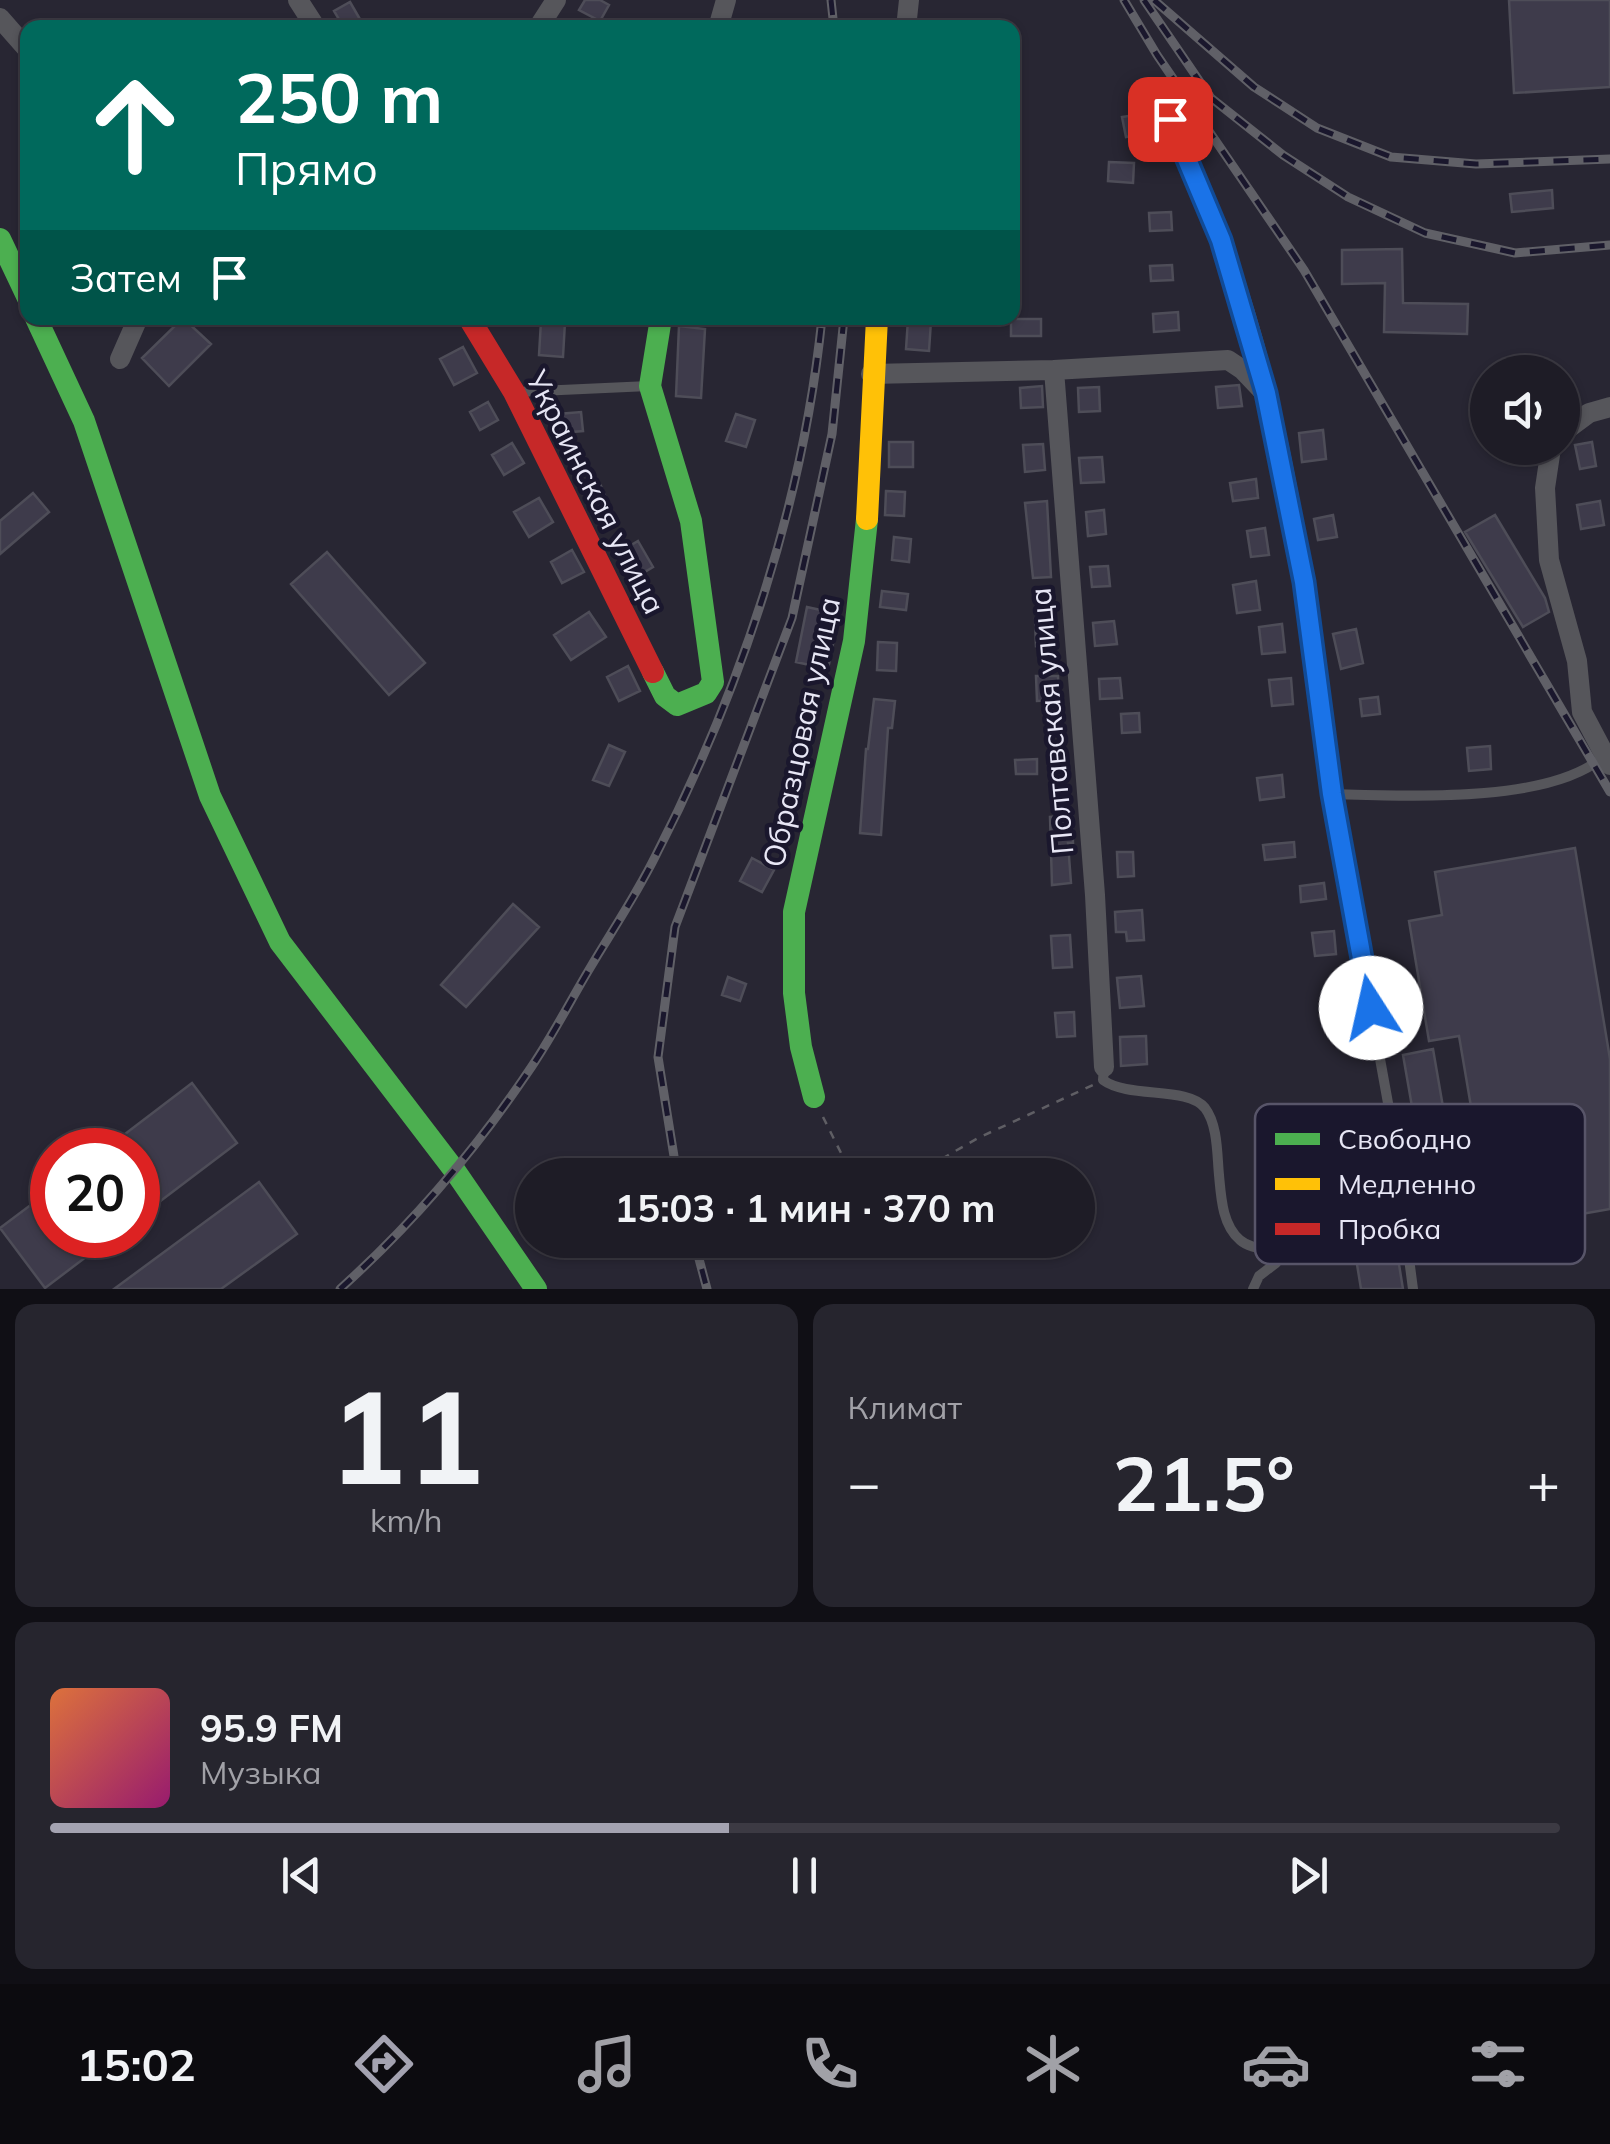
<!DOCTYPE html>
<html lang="ru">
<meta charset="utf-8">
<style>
:root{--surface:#1e1c26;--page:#26252e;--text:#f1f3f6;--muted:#a1a1a7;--line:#3c3a43;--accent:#a4a3b1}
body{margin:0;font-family:Mulish,sans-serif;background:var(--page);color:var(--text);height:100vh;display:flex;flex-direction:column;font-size:38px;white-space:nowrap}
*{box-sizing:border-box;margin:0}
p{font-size:32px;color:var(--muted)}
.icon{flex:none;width:55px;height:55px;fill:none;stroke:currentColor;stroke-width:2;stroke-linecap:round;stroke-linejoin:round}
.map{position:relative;height:1289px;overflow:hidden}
.sheet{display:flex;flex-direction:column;gap:15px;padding:15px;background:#100f15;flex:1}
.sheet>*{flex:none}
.guide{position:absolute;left:20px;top:20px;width:1000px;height:305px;border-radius:20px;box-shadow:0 2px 8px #0004,0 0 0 2px var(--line);background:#00695c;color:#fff;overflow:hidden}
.buttons{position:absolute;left:1470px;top:355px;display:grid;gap:20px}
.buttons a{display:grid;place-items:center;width:110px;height:110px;border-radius:50%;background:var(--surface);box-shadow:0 2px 8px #0004,0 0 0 2px var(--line);font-size:50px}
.speed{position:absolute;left:30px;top:1128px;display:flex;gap:20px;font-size:50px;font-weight:700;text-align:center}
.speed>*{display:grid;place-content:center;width:130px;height:130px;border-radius:50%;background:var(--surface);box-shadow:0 2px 8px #0004,0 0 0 2px var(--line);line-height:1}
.speed .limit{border:15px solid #d22;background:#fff;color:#111}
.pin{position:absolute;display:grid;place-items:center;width:85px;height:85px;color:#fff;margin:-42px;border-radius:20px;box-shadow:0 5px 15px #0006}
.me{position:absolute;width:110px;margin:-55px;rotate:350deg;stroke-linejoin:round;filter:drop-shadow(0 0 8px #0008)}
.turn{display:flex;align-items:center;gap:35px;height:210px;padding:0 50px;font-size:45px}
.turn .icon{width:130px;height:130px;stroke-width:2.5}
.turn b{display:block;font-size:70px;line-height:85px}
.then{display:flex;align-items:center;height:95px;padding:0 50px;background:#0003;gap:20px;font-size:38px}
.big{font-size:75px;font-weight:700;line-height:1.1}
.sheet .tile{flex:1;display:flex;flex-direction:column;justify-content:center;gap:15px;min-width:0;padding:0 35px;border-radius:20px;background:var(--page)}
.sheet .dial{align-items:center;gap:0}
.dial b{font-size:130px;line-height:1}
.song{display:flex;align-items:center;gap:30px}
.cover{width:120px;height:120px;border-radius:15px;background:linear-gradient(135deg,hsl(20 70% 55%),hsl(320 70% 35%))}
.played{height:10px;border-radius:5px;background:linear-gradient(90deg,var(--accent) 45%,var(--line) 45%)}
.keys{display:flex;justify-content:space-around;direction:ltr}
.heat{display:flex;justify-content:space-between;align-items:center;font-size:55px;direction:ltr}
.sheet .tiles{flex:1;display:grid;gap:15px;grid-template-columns:1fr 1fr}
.tile:last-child{grid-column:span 2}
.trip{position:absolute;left:515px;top:1158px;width:580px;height:100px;border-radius:50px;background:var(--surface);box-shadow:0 2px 8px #0004,0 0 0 2px var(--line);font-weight:700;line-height:100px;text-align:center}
.dock{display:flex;height:160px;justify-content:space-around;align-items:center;background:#0c0b0f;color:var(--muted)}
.dock .icon{width:70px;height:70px}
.dock .on{color:var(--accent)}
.dock b{font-size:45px;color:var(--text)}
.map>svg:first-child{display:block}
.building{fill:#3e3b4b;stroke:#4e4d58;stroke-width:2.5}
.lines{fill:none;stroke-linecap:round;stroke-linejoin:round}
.path{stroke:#5f5e64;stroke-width:2.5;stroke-dasharray:8 8;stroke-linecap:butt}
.lane{stroke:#56565b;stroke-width:10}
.street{stroke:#56565b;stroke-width:20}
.fast{stroke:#4caf50;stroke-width:22}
.slow{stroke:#ffc107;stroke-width:22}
.jam{stroke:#c62828;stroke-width:22}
.rail-casing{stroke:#606067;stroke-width:9}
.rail{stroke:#1a172d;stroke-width:5;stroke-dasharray:15;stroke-linecap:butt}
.route-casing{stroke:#114b97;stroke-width:25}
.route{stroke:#1a73e8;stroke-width:18}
.labels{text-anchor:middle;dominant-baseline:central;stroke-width:9;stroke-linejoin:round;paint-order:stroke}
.street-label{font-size:30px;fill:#e7e6f5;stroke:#1a172d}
.key{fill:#1a172d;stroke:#585569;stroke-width:2.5}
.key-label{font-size:28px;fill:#e7e6f5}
</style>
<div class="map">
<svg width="1610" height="1289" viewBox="0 0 1610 1289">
<rect width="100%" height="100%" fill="#282633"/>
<path class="building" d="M585,0H600L609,5L600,21L579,10Z
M1509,0H1610V87L1514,93Z
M350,2L361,21L344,28L334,11Z
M1142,114L1145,134L1126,137L1122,117Z
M1109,162L1134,163L1133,183L1108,181Z
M1552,190L1553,208L1512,212L1510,194Z
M1171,212L1172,230L1150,231L1149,213Z
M1402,249L1403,303L1468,304L1467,334L1384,332L1385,283L1342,284V250Z
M1172,265L1173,280L1151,281L1150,266Z
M1178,312L1179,330L1154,332L1153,314Z
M183,318L211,344L169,386L142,358Z
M908,319L931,321L929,351L906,349Z
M1011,319H1041V336H1011Z
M541,321L565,322L563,357L539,355Z
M679,326L705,329L701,398L676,396Z
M463,347L477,373L454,385L440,359Z
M1239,385L1242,406L1218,408L1216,387Z
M1042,386L1043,407L1021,408L1020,388Z
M1099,387L1100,411L1079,412L1078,388Z
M488,402L498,420L480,430L470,412Z
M581,412L583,431L560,433L558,414Z
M736,414L755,420L746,447L726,441Z
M1323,430L1326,459L1302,462L1299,433Z
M889,442H913V467H889Z
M1592,442L1596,466L1580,469L1575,445Z
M512,443L524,463L504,475L492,455Z
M1043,444L1045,470L1025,472L1023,445Z
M1102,457L1104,482L1081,483L1079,458Z
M1256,479L1258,498L1233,501L1230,483Z
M601,486L609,505L593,512L584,493Z
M886,491L905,492L904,516L885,515Z
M33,493L49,512L0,554V521Z
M539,498L553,522L529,537L514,512Z
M1047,501L1051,577L1033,578L1025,503Z
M1600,501L1604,525L1581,529L1577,505Z
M1104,510L1106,534L1088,536L1086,512Z
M1333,515L1337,537L1318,540L1314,519Z
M1495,515L1545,598L1549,612L1523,627L1465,532Z
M1265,528L1269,555L1251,557L1247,531Z
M894,537L911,539L909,562L892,560Z
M638,541L653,567L633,579L618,553Z
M572,550L584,572L562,583L551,562Z
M327,552L425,663L389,695L291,584Z
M1108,566L1110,586L1092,587L1090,567Z
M1256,581L1260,610L1237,613L1233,585Z
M882,591L908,594L906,610L880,607Z
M807,607L839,614L828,669L796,662Z
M589,612L606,637L571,660L554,635Z
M1054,618L1056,644L1036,646L1035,619Z
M1114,621L1117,644L1095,646L1093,623Z
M1282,624L1285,652L1262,654L1259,627Z
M1356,629L1363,663L1341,669L1333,634Z
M878,642L897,643L896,671L877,670Z
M628,666L640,691L619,701L607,677Z
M1036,676H1058L1059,700L1037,701Z
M1120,678L1122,698L1100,699L1099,679Z
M1291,678L1293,704L1272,706L1269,680Z
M1378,697L1380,714L1362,716L1360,699Z
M874,699L895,701L892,728H888L881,835L860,833L866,749H868Z
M1139,713L1140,732L1122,733L1121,714Z
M609,745L625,752L609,786L593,780Z
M1490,746L1491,769L1469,771L1467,748Z
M1037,759V774H1016L1015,760Z
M1282,775L1284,797L1260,800L1257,778Z
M1072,815L1073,843H1068L1071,883L1052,885L1050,817Z
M1294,842L1295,857L1265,860L1263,845Z
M1575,848L1610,1059V1209L1492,1230L1459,1036L1429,1041L1409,921L1442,915L1435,872Z
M1117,852H1133L1134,876L1118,877Z
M752,858L774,870L762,892L740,881Z
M1324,883L1326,899L1301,902L1300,886Z
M513,904L539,927L466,1007L441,985Z
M1142,910L1144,940L1127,941L1126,932H1116L1115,912Z
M1334,931L1336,954L1315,956L1312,933Z
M1070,935L1072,967L1053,968L1051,936Z
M1141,976L1144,1006L1120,1008L1117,978Z
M728,977L746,984L740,1001L722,995Z
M1074,1012L1075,1036L1057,1037L1055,1013Z
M1146,1036L1147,1064L1121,1066L1120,1037Z
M1433,1049L1448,1136L1418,1141L1403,1055Z
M192,1083L237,1143L138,1218V1150H104Z
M259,1182L297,1234L221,1289H114Z
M52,1189V1235H115L45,1288L0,1228Z
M1396,1246L1403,1289H1361L1355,1252Z"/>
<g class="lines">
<path class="path" d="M823,1117L846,1163L862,1175
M864,1175L919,1167L938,1161L978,1138L1093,1085"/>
<path class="lane" d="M517,392L649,386
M1104,1067L1103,1080C1129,1099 1187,1086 1205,1108C1218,1125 1217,1155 1219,1175C1221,1196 1222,1225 1240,1240C1267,1264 1370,1239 1406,1234
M1253,1289L1259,1276L1276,1263L1277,1251
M1413,1289L1390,1114L1332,794C1404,796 1548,804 1603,757"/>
<path class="street" d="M298,0L316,28
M0,18L28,50
M538,28L556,0
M718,28L726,0
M906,28L909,0
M1169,119C1186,159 1205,198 1220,239C1286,414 1308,609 1332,794
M120,359L138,318
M1054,370L1095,895L1104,1067
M871,374L1054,370L1228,360L1243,370L1262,390
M1562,433L1589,413L1610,407
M1551,448L1545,488L1549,560L1577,661L1582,712L1610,765"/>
<path class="fast" d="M0,239L28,298
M36,318L84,421L210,796L280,942L455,1171L536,1289
M653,672L665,696L677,705L706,693L713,682L691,521L650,386L661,318
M814,1097L801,1047L794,993V912L854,641L867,519"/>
<path class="slow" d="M867,519L877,318"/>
<path class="jam" d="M469,318L514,392L653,672"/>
<g class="rail-casing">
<path id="rail" d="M831,0L834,28
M1124,0L1157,55L1304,270L1610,792
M1144,0L1211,98L1283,155L1348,197L1425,233L1515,253L1610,245
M1154,0L1254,87L1317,128L1391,157L1476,164L1610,159
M677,1175L658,1057L675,927L792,618L832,434L844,318
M694,1240L707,1289
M340,1289C411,1225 474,1152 528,1072C551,1039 569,1003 590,968C612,931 636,895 655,857C741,690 803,504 822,318"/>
</g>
<use href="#rail" class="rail"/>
</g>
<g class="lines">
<g class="route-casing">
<path id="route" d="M1170,119L1221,240L1266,393L1304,582L1332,794L1371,1008"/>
</g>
<use href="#route" class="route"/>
</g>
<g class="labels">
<g class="street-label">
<text transform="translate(596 492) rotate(63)">Украинская улица</text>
<text transform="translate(1051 721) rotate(-95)">Полтавская улица</text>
<text transform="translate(801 732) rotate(-78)">Образцовая улица</text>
</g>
</g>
<rect x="1255" y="1104" width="330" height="160" rx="15" class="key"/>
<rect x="1275" y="1133" width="45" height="12" fill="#4caf50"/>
<rect x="1275" y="1178" width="45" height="12" fill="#ffc107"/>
<rect x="1275" y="1223" width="45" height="12" fill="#c62828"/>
<g class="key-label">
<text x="1338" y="1149">Свободно</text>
<text x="1338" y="1194">Медленно</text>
<text x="1338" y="1239">Пробка</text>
</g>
</svg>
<div class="buttons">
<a><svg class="icon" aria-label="sound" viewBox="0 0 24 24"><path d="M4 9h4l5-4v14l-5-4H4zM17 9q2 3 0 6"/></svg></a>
</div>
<div class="speed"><div class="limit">20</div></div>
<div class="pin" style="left:1170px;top:119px;background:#d93025"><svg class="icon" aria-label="arrive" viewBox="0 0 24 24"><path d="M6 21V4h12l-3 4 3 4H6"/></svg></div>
<svg class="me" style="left:1371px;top:1008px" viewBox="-20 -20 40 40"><circle r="19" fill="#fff"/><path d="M0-13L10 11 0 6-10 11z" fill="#1a73e8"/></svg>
<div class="trip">15:03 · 1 мин · 370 m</div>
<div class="guide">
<div class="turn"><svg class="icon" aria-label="ahead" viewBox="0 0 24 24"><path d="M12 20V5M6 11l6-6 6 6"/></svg><div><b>250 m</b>Прямо</div></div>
<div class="then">Затем<svg class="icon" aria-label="arrive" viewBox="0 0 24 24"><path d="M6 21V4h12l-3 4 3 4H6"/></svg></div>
</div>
</div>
<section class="sheet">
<div class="tiles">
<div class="tile dial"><b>11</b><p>km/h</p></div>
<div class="tile"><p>Климат</p>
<div class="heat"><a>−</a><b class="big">21.5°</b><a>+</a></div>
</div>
<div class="tile">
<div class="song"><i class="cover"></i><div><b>95.9 FM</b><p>Музыка</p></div></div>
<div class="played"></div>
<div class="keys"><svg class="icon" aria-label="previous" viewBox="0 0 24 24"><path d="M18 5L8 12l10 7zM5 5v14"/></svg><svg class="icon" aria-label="pause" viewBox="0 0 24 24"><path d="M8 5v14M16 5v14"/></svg><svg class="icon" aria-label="next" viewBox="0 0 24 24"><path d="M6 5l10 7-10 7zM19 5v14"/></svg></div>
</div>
</div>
</section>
<nav class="dock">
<b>15:02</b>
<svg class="icon on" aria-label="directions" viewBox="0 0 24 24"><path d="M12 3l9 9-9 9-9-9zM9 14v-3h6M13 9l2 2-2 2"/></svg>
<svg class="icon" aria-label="music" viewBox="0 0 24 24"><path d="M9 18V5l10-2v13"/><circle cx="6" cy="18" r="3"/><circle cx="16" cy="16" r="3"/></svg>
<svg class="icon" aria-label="phone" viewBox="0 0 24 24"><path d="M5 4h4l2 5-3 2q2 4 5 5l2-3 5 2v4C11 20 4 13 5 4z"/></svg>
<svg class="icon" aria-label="climate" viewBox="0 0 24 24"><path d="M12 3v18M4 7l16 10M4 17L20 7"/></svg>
<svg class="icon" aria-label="car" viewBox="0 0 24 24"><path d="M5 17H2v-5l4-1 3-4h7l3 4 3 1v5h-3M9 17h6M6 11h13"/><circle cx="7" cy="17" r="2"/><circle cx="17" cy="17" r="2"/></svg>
<svg class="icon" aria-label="filters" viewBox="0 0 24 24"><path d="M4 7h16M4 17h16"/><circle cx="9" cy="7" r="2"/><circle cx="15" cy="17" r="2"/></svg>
</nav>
